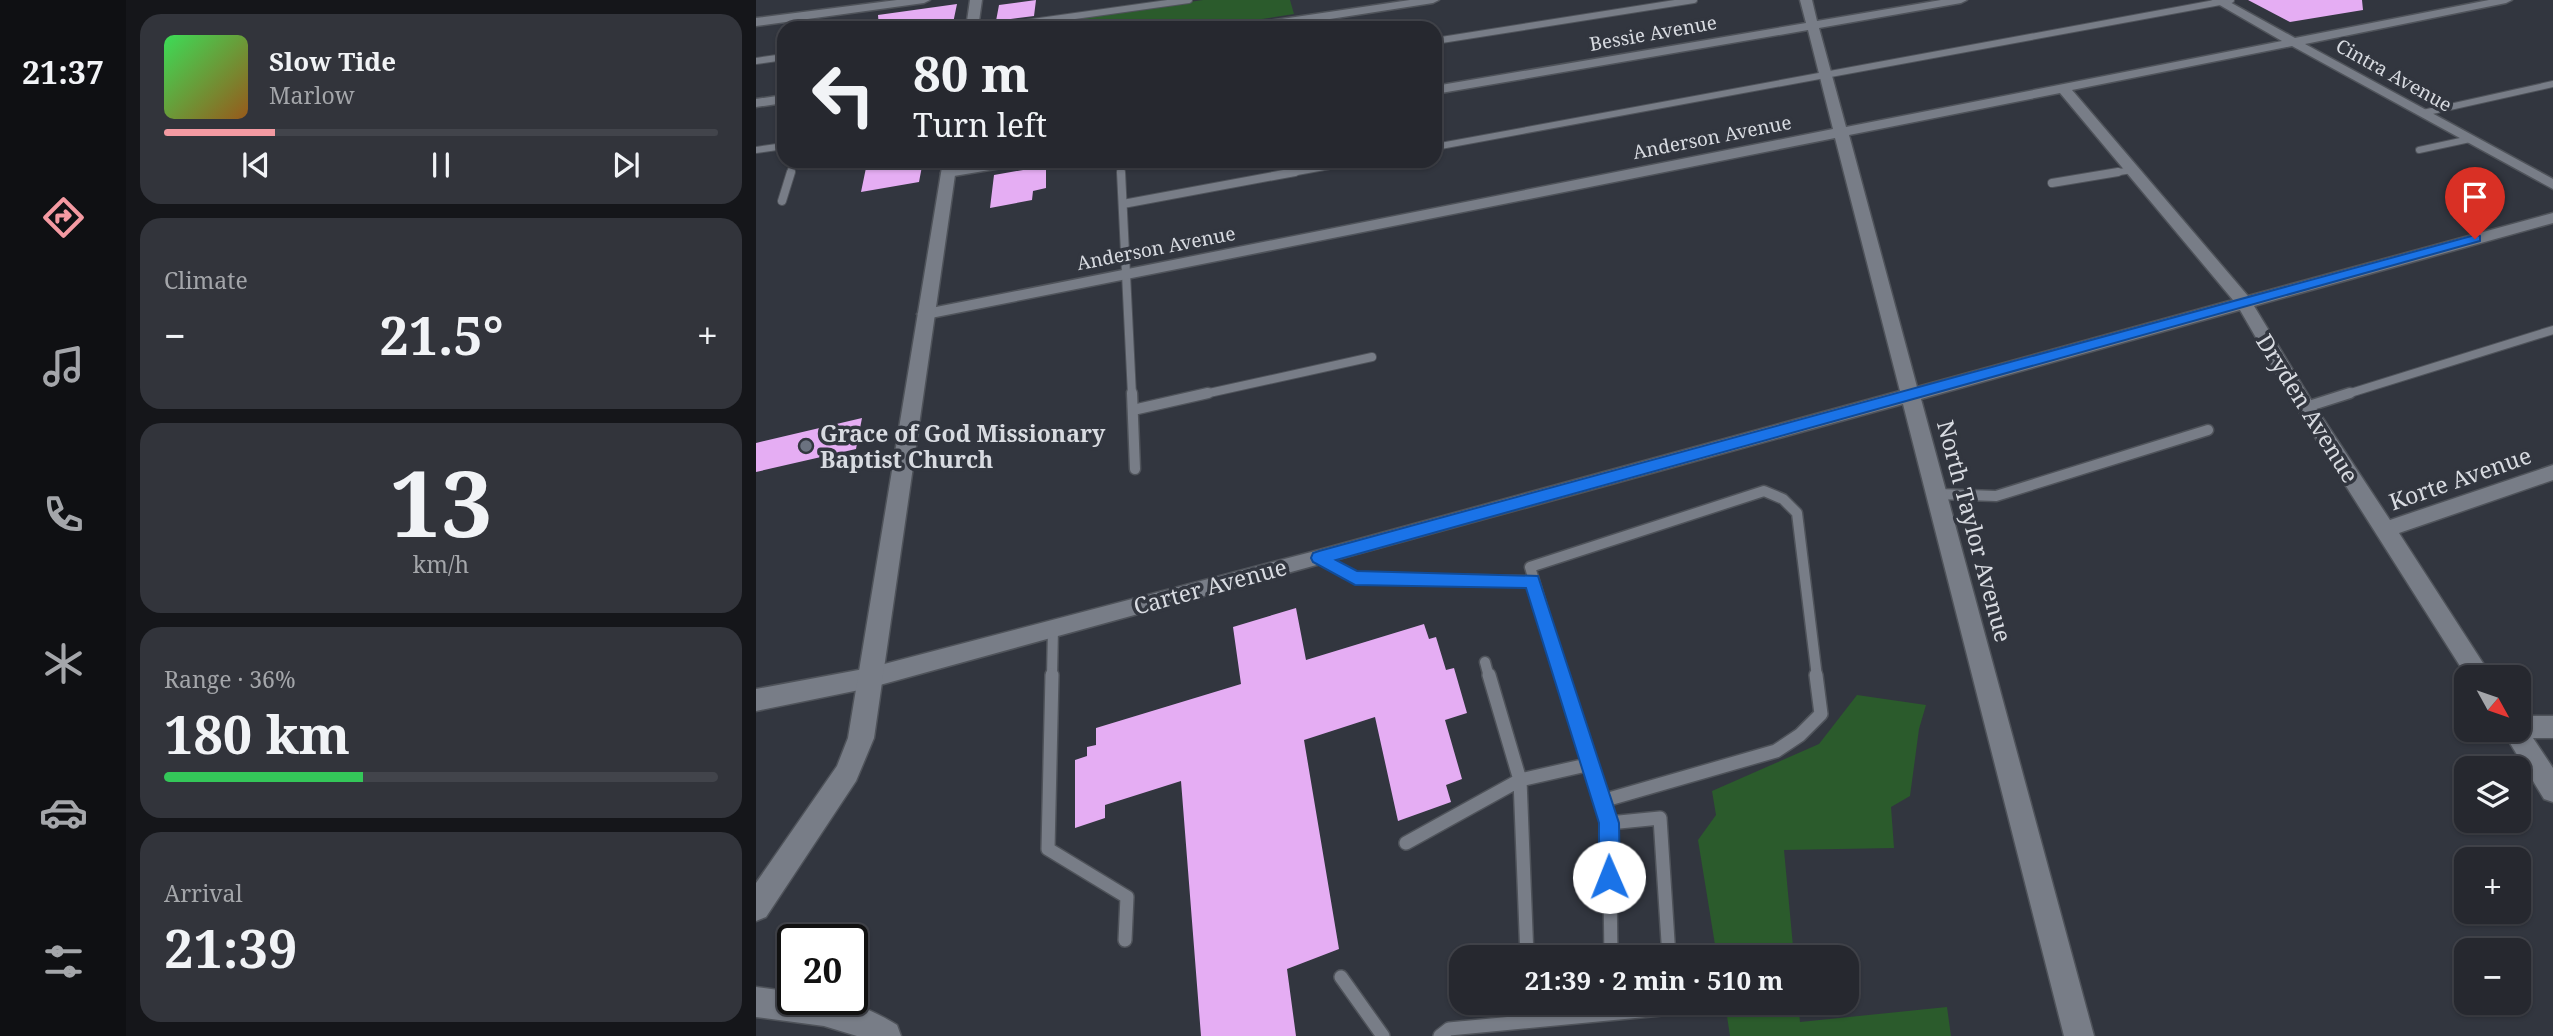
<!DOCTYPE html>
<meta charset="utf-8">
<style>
:root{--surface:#26282f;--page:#32343b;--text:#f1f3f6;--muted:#a4a6aa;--line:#42444b;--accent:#f49aa2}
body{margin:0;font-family:"Noto Serif",serif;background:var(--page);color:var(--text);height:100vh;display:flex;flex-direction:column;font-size:26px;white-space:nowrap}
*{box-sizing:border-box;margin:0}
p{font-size:23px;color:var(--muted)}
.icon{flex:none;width:38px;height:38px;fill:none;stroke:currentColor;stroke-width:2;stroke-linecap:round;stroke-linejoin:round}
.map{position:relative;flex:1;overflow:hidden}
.drawer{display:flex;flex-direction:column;gap:14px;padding:14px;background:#15161a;width:630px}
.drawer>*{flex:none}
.hud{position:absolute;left:21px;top:21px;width:665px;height:147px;border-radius:21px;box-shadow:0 2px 5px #0004,0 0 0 2px var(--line);background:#26282f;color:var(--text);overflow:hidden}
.needle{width:46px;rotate:130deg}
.controls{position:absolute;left:1698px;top:665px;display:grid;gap:14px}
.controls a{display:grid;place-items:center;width:77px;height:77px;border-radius:14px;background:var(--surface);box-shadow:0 2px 5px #0004,0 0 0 2px var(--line);font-size:35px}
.speed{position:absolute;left:21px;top:924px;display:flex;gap:14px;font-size:35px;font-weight:700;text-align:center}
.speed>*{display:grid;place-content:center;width:91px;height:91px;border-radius:50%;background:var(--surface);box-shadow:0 2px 5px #0004,0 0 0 2px var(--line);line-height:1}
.speed .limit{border:4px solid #111;border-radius:10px;background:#fff;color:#111}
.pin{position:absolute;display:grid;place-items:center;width:60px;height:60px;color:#fff;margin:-72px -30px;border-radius:50% 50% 50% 0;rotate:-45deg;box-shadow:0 0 7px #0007}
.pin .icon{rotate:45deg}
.me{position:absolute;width:77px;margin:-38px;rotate:359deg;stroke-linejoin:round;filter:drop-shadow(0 0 5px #0008)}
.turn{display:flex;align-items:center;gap:24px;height:147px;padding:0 21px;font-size:32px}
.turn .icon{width:91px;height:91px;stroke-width:2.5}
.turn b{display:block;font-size:49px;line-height:60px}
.big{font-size:52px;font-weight:700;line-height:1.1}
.drawer .widget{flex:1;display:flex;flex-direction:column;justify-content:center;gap:10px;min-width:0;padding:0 24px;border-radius:21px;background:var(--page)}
.drawer .dial{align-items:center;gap:0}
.dial b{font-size:91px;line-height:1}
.song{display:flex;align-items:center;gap:21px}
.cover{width:84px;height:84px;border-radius:10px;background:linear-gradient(135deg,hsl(130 70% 55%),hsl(30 70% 35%))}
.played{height:7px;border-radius:4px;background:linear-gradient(90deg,var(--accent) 20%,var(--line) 20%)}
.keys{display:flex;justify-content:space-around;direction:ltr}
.heat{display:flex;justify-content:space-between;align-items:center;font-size:38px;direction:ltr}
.charge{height:10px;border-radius:5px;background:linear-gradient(90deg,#34c759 36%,var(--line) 0)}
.trip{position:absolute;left:693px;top:945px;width:410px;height:70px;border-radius:21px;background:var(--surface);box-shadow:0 2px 5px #0004,0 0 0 2px var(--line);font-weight:700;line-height:70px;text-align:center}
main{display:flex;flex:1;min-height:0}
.tabs{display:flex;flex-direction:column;width:126px;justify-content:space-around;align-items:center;background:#0f1013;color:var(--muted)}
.tabs .icon{width:49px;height:49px}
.tabs .active{color:var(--accent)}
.tabs b{font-size:32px;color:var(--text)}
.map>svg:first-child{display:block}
.green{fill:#2b5b2c}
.building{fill:#e5adf3}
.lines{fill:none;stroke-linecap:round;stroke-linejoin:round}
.lane-far3-casing{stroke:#4f535a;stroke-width:8}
.lane-far2-casing{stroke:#4f535a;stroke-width:10}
.lane-far1-casing{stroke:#4f535a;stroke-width:13}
.lane-casing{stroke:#4f535a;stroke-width:16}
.street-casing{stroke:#4f535a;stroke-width:3}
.secondary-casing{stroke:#4f535a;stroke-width:3}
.lane-far3{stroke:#787d87;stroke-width:6}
.lane-far2{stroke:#787d87;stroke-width:8}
.lane-far1{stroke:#787d87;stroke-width:10}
.lane{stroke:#787d87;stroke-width:13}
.street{fill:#787d87;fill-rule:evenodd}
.secondary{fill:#787d87;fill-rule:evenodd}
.route{fill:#1a73e8;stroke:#114b97;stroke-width:2}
.worship-dot{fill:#6b7280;stroke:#32363f;stroke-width:2.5}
.labels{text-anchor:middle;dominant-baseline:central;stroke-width:7;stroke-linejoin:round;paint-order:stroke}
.far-street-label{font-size:19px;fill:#d8dbe1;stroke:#32363f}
.street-label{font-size:23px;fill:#d8dbe1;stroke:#32363f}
.poi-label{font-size:23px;font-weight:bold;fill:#d8dbe1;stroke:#32363f;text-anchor:start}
</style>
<main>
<nav class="tabs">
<b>21:37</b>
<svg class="icon active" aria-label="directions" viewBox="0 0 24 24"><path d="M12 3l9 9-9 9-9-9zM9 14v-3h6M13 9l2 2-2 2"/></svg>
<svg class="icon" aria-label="music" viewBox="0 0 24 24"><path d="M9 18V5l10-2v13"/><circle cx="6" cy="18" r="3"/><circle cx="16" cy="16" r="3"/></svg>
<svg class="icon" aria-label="phone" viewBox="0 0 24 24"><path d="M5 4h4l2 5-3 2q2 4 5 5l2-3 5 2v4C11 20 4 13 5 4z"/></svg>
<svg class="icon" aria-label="climate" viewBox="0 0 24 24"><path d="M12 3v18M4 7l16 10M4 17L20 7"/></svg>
<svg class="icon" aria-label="car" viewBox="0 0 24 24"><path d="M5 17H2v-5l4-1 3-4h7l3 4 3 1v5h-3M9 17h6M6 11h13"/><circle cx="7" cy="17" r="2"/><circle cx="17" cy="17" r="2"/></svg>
<svg class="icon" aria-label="filters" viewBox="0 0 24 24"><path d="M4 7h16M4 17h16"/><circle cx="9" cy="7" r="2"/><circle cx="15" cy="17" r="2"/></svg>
</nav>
<section class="drawer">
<div class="widget">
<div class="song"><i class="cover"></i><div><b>Slow Tide</b><p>Marlow</p></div></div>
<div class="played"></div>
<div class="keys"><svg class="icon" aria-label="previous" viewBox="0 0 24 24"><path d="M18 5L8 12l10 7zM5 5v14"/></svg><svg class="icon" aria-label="pause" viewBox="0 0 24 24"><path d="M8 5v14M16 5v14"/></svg><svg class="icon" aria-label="next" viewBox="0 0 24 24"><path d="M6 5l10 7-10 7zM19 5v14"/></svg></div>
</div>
<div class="widget"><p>Climate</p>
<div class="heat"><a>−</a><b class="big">21.5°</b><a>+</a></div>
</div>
<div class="widget dial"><b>13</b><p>km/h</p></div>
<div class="widget"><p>Range · 36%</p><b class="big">180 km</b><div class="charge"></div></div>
<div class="widget"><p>Arrival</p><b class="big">21:39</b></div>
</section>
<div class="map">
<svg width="1797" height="1036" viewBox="0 0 1797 1036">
<rect width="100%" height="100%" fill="#32363f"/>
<path class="green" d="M447,0H534L538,14L447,28H315V19Z
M1101,695L1170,705L1163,729L1154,796L1135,807L1138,848L1028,850L1038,957H961L942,840L960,815L956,791L1063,744Z
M969,1003H1042L1044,1022L1191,1007L1195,1036H974Z"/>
<path class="building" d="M280,0L278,16L240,21L243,5Z
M1492,0H1606L1607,10L1534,22Z
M201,4L196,28H123L122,15Z
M121,161H167L163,182L105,192L111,163Z
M290,166V188L277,191L276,200L234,208L238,175Z
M106,418L100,449L0,472V443Z
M540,608L550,660L668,624L673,639L680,637L690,670L698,668L711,713L689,720L706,779L690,785L695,802L642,821L619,717L548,740L583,949L531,969L540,1036H445L425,781L349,805V818L319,828V760L331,756V747L340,745V728L485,684L477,627Z"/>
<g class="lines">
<g class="lane-far3-casing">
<path id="lane-far3" d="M234,28L433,0
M679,41L938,0
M0,61L28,57
M1667,113L1797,84
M679,147L1475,0
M0,150L28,146
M1663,150L1714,139
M364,161L365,174
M34,174L38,161
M530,174L601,161
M1351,174L1376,170"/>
</g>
<g class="lane-far2-casing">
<path id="lane-far2" d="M365,172L376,395
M1296,183L1362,172
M26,201L35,172
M367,204L539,172
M444,395L616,357
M1588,395L1797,330"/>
</g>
<g class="lane-far1-casing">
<path id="lane-far1" d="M376,393L379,469
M1550,407L1594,393
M377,410L452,393
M1182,494L1240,496L1452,430
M563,558L599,578L776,581
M729,662L733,677
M296,677L297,628
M807,677L774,567L1008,491L1027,499L1041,513L1061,677"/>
</g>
<g class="lane-casing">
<path id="lane" d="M296,675L292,849L371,897L369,940
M733,675L764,780L771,957
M806,675L846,801
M846,801L853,823
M846,801L1020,751L1044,735L1065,714L1060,675
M650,843L764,780L835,764
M855,957L853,823L904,818L913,957
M585,977L627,1036
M773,1003V1021
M684,1036L693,1029L916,1008V1003"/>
</g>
<g class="street-casing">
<path id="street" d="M654,0H683L677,3L516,28H486L492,24Z
M1044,0H1056L1061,21L1185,0H1211L1205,3L1063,28L1090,127L1526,41L1455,0H1470L1539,38L1733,0H1756L1750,3L1549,44L1797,179V189L1536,46L1316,90L1492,296L1797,213V223L1498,306L1557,403L1634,520L1797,465V480L1643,533L1736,677H1711L1543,412L1484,310L1165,399L1338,1036H1308L1147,404L113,688L0,711V689L113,668L563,550L1144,391L1079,138L170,319L161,314L170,309L1077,129L1052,30L679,94V86L1050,23ZM1304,93L1477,300L1161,387L1093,135Z
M28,95V103L0,107V99Z
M237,161H270L263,165L192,177L185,173L192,169Z
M1762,716H1797V738H1777L1797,768V802L1788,799L1746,730H1762Z
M0,987L37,992V999C81,999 102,1001 141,1025L145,1036H101L68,1026L0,1017Z"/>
</g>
<g class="secondary-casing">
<path id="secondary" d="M141,0H174L168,3L0,26V18Z
M214,0H226L222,28H210Z
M187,161H201L118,738L100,781L10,917L0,921V883L81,766L92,738Z"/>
</g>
<use href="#lane-far3" class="lane-far3"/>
<use href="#lane-far2" class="lane-far2"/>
<use href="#lane-far1" class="lane-far1"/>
<use href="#lane" class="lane"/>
<use href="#street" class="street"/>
<use href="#secondary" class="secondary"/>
</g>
<path class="route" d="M1719,235L1724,236V241L580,560L601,571L782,576L863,823L864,877L861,884L853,887L846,884L843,877V823L770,588L599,585L557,562L555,558L557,553L563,551Z"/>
<circle class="worship-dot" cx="50" cy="446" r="7"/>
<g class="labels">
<g class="far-street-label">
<text transform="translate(897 33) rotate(-10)">Bessie Avenue</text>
<text transform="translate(1638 75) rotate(29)">Cintra Avenue</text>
<text transform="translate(956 137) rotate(-11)">Anderson Avenue</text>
<text transform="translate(400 248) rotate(-11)">Anderson Avenue</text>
</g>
<g class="street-label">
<text transform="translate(1552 408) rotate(58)">Dryden Avenue</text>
<text transform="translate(1704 478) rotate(-19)">Korte Avenue</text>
<text transform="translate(1219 531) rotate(75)">North Taylor Avenue</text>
<text transform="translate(454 586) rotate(-15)">Carter Avenue</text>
</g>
<g class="poi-label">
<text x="64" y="433">Grace of God Missionary<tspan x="64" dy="26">Baptist Church</tspan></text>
</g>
</g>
</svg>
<div class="controls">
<a><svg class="needle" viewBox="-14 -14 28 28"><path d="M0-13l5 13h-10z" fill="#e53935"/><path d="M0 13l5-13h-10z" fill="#a4a6aa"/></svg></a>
<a><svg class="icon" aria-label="layers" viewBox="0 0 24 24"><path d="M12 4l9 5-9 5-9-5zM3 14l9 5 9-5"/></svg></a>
<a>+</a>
<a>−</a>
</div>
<div class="speed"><div class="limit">20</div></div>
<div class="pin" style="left:1719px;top:239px;background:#d93025"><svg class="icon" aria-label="arrive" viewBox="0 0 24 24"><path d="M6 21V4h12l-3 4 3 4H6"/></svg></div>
<svg class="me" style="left:853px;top:877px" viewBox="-20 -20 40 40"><circle r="19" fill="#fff"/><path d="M0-13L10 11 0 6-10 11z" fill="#1a73e8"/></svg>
<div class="trip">21:39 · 2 min · 510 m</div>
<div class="hud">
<div class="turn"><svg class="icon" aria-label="left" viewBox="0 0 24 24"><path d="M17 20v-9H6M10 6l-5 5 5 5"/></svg><div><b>80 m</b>Turn left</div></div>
</div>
</div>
</main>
